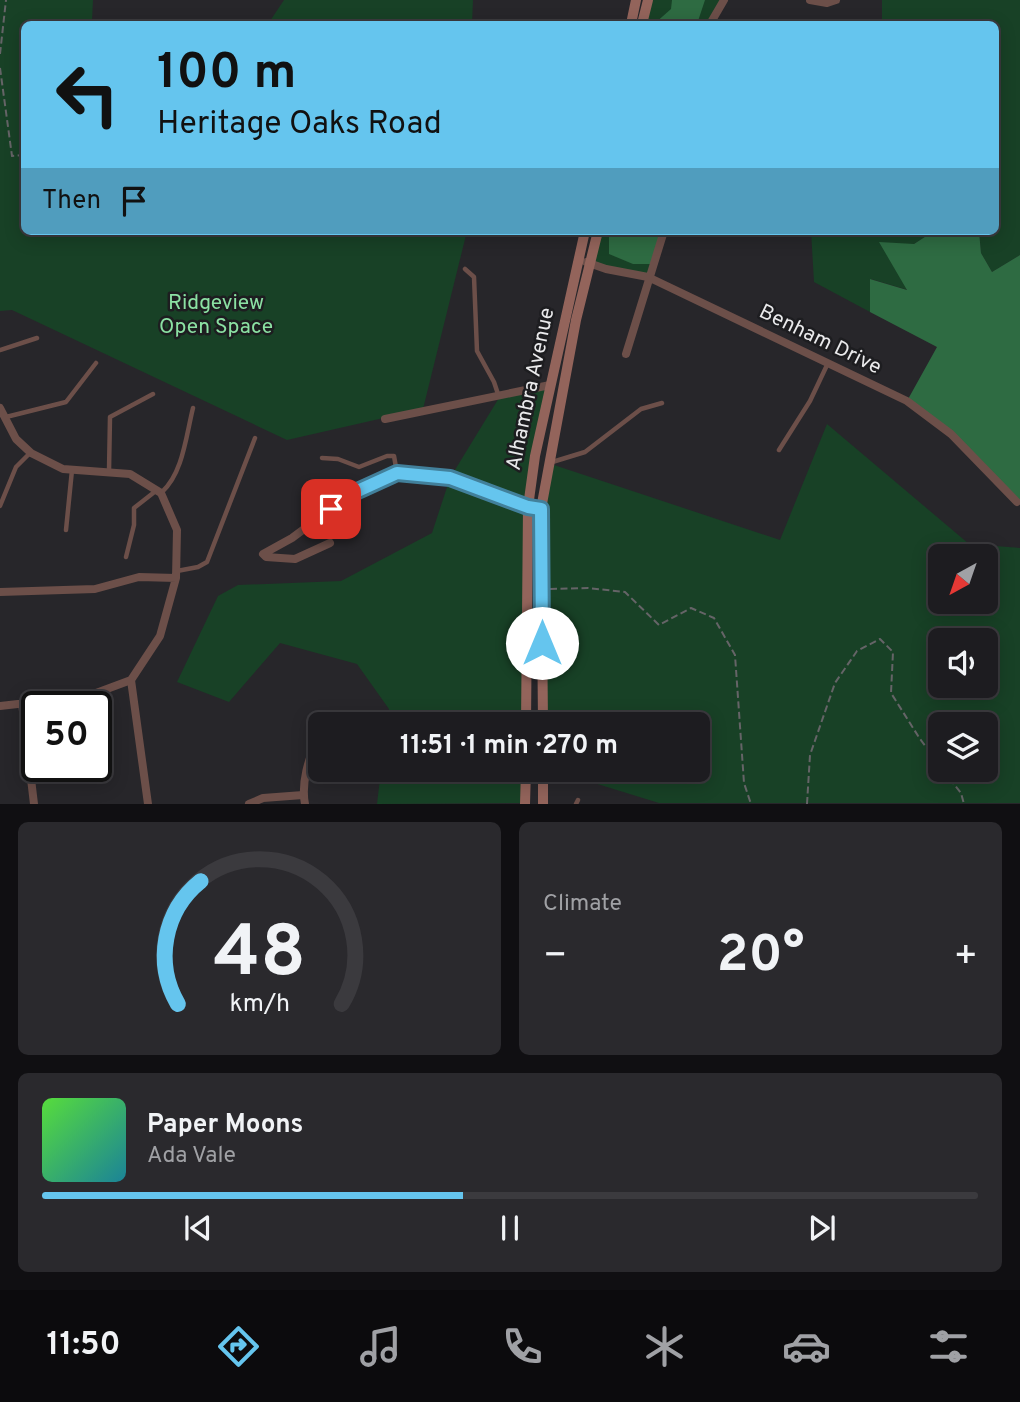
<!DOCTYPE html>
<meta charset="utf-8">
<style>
:root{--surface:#1d1c20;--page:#2a292d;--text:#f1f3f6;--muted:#a0a1a5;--line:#3b3a3e;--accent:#65c5ee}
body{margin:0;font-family:Overpass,sans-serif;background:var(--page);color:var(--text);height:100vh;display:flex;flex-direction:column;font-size:26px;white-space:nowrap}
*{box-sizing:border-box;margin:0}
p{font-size:23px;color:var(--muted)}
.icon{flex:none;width:38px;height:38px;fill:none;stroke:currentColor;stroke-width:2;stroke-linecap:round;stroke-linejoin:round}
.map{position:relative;height:804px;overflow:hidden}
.details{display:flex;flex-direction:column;gap:18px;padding:18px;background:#100f12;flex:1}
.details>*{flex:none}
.banner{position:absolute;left:21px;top:21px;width:978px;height:214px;border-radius:10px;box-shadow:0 4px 18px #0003,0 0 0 2px var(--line);background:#65c5ee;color:#111;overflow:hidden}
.needle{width:46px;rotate:220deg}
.controls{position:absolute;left:928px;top:544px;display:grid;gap:14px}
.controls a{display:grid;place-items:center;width:70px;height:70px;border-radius:10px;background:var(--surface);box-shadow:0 4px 18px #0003,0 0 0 2px var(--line);font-size:35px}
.speed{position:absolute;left:21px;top:691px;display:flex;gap:14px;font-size:35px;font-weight:700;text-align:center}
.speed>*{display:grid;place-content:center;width:91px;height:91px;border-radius:50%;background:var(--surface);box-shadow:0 4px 18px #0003,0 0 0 2px var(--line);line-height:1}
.speed .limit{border:4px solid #111;border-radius:10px;background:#fff;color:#111}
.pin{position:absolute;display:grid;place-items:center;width:60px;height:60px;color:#fff;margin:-30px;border-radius:14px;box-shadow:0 4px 10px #0006}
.me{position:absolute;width:77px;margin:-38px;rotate:0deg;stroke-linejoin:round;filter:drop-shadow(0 0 5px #0008)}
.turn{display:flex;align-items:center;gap:24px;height:147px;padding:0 21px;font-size:32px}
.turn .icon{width:91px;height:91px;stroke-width:2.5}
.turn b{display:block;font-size:49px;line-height:60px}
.then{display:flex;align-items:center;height:66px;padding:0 21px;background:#0003;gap:14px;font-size:26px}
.big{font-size:52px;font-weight:700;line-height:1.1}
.details .tile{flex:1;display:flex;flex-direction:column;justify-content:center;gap:10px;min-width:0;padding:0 24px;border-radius:10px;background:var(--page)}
.details .dial{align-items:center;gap:0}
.dial svg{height:182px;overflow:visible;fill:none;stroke:var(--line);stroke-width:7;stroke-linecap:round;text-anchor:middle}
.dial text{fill:var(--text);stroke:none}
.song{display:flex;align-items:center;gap:21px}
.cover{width:84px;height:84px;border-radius:10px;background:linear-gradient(135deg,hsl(110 70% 55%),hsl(190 70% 35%))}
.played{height:7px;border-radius:4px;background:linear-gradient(90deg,var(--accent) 45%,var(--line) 45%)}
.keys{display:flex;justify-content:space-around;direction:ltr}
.heat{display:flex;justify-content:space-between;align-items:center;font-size:38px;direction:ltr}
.details .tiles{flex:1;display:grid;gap:18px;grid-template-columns:1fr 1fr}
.tile:last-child{grid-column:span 2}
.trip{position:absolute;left:308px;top:712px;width:402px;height:70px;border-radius:10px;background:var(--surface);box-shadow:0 4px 18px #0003,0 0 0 2px var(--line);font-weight:700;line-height:70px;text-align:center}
.menu{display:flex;height:112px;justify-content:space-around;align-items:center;background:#0c0b0d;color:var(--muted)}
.menu .icon{width:49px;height:49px}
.menu .selected{color:var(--accent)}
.menu b{font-size:32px;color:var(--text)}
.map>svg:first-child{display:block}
.green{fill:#184126;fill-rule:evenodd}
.forest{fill:#2e6b42}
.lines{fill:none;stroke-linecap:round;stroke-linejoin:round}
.path{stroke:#656467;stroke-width:2;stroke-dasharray:7 3.5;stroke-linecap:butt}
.service{stroke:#6c4f49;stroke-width:4.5}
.minor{stroke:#6c4f49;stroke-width:8}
.secondary{stroke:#93645b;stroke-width:10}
.route-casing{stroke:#42809b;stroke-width:18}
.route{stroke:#65c5ee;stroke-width:12}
.labels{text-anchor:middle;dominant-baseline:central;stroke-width:5;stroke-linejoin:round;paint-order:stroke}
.park-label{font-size:21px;fill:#8be1a3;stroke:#1d1d20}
.street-label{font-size:21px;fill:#eaeaec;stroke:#1d1d20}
</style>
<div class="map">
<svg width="1020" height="804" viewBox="0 0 1020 804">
<rect width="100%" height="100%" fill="#27262a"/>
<path class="green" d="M0,0H93L92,21L139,24H24V231H467L423,409L287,440L12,310L0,311Z
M284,0H473L472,24H268Z
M648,0H724L710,24H642Z
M882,0H1020V255L992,272L981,253L979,231H996V24H882Z
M598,231H664L648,277L591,262Z
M811,231H934L914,244L908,290L871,279L870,312L814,282Z
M550,385L528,507L526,724H387L389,709L357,664L280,643L229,702L177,682L218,596L238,585L341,581L432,533L450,478L502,393Z
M827,424L969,544L1020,548V803H659L552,770H698V724H543L541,509L548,463L780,540ZM940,556H985V602H940ZM940,640H985V686H940ZM940,724H985V770H940Z
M381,770H526L525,803L377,804Z"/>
<path class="forest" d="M672,0H705L697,24H654L671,9Z
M609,231H664L653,264H633L609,254Z
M934,231H979L981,253L992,272L1020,255V502L951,434L907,401L937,347L870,312V279L907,290L879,242L914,244Z"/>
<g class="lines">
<path class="path" d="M0,54L6,0
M0,68L12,156L24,155
M550,589L588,588L625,592L659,625L691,608L714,618L735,655L744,783L751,804
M943,770L961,793L964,804
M807,804L810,755L835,683L857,651L880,639L893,652L891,693L920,739L940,765"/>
<path class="service" d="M465,269L474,277L477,351L494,382L498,394
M0,350L37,338
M6,417L66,402L96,363
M779,450L810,401L828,363
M322,458L338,459L359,467L387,456H394L397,473
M549,463L585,452L641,409L662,403
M109,471L110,417L153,394
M162,492C183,473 186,436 193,408
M0,506L16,467L30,453
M66,530L72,470
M126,557L134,525V508L157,490
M177,571L198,567L207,562L255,438
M576,804L578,800"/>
<path class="minor" d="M810,0L827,3L836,0
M710,24L724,0
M586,262L606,269L648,277L907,401L951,434L1017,502
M626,354L664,231
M0,408L16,439L31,453L63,469L130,474L161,493L177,530L176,578L160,636L131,680L88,696L0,706
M385,419L550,385
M330,543L295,559L266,557L263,554L292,538L351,494L397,473L450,478L528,507L541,509
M0,592L95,589L139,577L176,578
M131,680L148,804
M22,703L34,804
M249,804L263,798L303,795
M305,804C300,779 312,752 320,729"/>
<path class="secondary" d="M631,24L636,0
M642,24L648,0
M526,724L528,507L535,456L585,231
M543,724L541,509L576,320L598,231
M543,770V804
M525,804L526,770"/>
</g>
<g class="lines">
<g class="route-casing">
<path id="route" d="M331,509L351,494L397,473L450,478L528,507L541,509L542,643"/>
</g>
<use href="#route" class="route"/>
</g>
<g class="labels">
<g class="park-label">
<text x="216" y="303">Ridgeview<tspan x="216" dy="24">Open Space</tspan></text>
</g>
<g class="street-label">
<text transform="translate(820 340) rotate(26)">Benham Drive</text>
<text transform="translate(531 389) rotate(-78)">Alhambra Avenue</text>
</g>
</g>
</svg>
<div class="controls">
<a><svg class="needle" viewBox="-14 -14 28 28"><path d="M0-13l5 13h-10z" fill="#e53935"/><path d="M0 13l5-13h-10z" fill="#a0a1a5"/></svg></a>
<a><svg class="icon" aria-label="sound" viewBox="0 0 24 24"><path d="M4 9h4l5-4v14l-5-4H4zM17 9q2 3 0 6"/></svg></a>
<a><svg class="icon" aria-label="layers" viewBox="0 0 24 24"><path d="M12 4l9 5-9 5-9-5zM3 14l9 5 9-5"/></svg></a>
</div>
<div class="speed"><div class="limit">50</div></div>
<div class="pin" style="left:331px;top:509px;background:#d93025"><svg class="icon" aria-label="arrive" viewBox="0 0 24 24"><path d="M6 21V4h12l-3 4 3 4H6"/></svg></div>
<svg class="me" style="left:542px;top:643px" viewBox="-20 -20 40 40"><circle r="19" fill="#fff"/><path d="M0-13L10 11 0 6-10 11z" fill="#65c5ee"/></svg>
<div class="trip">11:51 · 1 min · 270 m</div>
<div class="banner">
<div class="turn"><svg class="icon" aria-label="left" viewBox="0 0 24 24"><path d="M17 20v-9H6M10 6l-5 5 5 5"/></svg><div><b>100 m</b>Heritage Oaks Road</div></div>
<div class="then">Then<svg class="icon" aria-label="arrive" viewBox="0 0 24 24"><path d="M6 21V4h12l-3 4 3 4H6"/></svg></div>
</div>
</div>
<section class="details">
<div class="tiles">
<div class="tile dial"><svg viewBox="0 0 100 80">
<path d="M14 69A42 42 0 1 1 86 69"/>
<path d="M14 69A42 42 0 0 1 24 15" stroke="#65c5ee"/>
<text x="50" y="56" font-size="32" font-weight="700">48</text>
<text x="50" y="72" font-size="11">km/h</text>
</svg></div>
<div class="tile"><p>Climate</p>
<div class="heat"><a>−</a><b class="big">20°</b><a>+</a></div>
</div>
<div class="tile">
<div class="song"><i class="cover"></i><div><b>Paper Moons</b><p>Ada Vale</p></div></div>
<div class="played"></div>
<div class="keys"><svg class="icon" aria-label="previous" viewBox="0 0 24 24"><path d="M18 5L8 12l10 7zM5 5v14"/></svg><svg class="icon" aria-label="pause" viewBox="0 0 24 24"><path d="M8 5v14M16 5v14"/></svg><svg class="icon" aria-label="next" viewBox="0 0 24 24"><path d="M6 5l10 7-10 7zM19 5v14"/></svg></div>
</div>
</div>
</section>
<nav class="menu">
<b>11:50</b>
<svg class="icon selected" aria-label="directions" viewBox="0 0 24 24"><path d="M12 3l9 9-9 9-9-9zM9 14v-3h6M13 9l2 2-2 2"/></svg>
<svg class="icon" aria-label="music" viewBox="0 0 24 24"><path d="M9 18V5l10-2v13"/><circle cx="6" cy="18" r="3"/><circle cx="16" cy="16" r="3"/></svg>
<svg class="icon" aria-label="phone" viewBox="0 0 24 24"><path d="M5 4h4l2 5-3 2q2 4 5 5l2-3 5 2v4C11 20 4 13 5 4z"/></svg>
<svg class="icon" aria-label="climate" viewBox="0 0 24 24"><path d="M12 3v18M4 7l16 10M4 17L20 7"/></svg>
<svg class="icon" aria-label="car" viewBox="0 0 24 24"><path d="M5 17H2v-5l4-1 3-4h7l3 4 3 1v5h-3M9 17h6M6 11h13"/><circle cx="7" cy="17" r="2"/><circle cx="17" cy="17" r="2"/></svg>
<svg class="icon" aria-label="filters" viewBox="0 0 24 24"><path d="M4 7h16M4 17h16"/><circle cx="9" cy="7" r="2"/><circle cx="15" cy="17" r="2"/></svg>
</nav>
